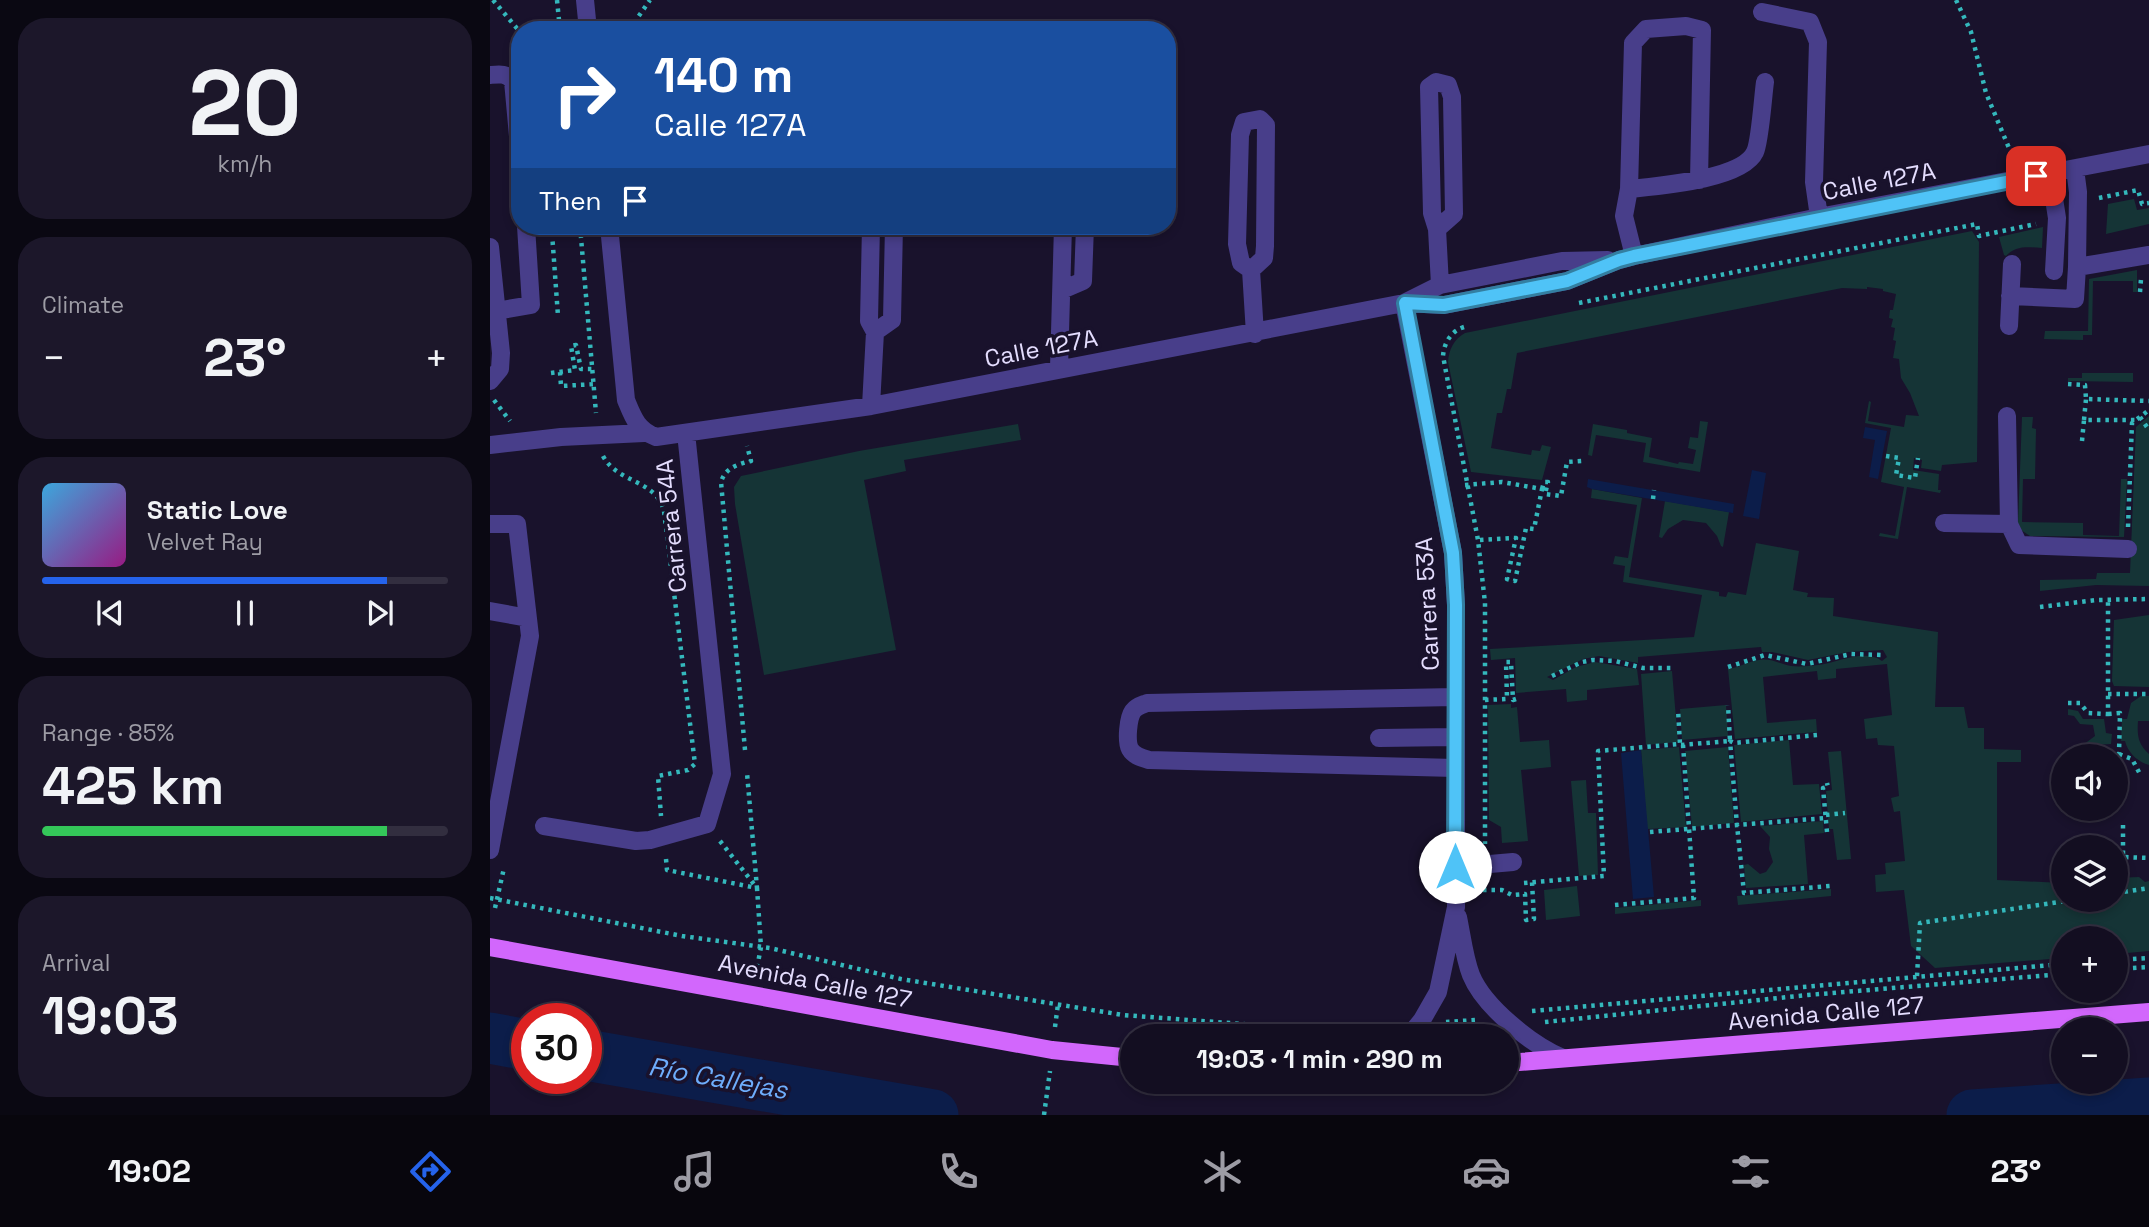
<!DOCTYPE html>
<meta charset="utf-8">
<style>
:root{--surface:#130e21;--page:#1c172a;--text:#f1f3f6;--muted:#9d9ca5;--line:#322e3f;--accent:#2563eb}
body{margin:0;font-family:"Space Grotesk",sans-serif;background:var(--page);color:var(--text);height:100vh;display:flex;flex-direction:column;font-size:26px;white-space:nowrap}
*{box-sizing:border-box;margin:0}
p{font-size:23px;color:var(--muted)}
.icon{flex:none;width:38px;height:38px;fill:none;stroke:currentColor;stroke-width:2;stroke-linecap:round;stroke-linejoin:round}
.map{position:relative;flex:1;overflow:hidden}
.panel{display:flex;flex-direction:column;gap:18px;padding:18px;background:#0a0812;width:490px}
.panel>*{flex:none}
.hud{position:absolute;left:21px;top:21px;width:665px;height:214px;border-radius:28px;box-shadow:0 4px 10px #0003,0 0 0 2px var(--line);background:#1a4fa0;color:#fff;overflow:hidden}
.buttons{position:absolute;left:1561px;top:744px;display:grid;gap:14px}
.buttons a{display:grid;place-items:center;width:77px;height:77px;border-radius:50%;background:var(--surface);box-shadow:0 4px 10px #0003,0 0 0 2px var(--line);font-size:35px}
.speed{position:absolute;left:21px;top:1003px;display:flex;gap:14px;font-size:35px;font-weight:700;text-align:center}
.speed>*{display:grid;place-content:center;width:91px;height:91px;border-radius:50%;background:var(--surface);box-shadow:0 4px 10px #0003,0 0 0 2px var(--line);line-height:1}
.speed .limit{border:10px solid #d22;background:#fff;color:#111}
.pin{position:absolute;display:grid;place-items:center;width:60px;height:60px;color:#fff;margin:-30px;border-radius:14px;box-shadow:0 4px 10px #0006}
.me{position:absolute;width:77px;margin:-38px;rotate:0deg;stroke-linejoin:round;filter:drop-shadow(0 0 5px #0008)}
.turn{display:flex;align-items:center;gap:24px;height:147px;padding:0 28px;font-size:32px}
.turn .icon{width:91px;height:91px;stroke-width:2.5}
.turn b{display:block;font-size:49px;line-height:60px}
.then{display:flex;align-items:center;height:66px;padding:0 28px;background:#0003;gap:14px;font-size:26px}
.big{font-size:52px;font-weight:700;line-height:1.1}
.panel .tile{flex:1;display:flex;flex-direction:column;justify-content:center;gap:10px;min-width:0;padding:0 24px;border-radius:28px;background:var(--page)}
.panel .dial{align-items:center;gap:0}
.dial b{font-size:91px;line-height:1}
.song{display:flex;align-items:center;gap:21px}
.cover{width:84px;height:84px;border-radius:10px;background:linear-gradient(135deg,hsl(200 70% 55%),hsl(310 70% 35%))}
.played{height:7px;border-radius:4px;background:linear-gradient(90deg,var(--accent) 85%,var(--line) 85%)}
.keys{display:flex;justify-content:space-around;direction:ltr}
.heat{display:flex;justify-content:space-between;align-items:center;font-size:38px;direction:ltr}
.charge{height:10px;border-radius:5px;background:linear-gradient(90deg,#34c759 85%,var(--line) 0)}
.trip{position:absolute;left:630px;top:1024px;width:399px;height:70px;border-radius:35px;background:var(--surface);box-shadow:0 4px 10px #0003,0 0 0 2px var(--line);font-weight:700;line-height:70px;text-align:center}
.tabs{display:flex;height:112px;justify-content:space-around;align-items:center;background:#08060d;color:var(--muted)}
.tabs .icon{width:49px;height:49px}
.tabs .active{color:var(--accent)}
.tabs b{font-size:32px;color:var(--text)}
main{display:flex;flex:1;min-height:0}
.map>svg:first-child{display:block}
.green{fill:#153436}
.water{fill:#0c1d4a}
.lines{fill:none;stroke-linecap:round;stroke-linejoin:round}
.river{stroke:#0c1d4a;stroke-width:51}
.path{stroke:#34b8bc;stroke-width:4.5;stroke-dasharray:3.5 5;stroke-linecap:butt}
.minor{stroke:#483e8a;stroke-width:18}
.major{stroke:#d267fc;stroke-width:18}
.route-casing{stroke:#337fa1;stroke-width:18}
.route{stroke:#4fc3f7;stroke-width:12}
.labels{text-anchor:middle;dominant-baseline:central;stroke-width:7;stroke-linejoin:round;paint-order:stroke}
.street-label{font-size:24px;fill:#e4ddfe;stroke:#19122c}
.water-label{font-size:26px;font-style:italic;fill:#6eadfc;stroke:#19122c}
</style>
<main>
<section class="panel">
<div class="tile dial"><b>20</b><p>km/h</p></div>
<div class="tile"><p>Climate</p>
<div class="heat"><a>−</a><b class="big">23°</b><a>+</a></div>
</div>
<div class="tile">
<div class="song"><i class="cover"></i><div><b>Static Love</b><p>Velvet Ray</p></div></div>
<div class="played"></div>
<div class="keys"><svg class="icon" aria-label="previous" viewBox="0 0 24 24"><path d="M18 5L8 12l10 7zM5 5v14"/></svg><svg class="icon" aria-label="pause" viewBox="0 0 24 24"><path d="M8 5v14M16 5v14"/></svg><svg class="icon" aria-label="next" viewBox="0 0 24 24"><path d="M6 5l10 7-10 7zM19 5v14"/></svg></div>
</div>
<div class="tile"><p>Range · 85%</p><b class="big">425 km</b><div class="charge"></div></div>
<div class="tile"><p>Arrival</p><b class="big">19:03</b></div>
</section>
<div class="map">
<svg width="1659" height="1115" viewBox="0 0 1659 1115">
<rect width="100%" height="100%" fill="#19122c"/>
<path class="green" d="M1644,199L1647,210L1659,208V224L1616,234L1618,204Z
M1553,227L1552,248C1539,247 1525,245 1516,256L1514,255L1509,237Z
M1482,231L1489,242L1487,462L1452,465L1451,471L1431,468L1432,460L1424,458L1423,470L1449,474L1448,490H1451L1450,493L1417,487L1408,539L1389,536L1390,533L1405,536L1414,487L1391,482L1401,428L1375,423L1379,401L1381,402L1378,421L1414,427L1416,415L1429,416L1420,393L1411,378L1409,359L1403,358L1406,341L1403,340L1405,328L1401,327L1403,319L1399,318L1400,310H1403L1406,294L1393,291V289L1377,287V289L1352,288L1027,353L1021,389H1017L1012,413H1007L1001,448L1041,455L1042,450L1050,451L1052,445L1061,447L1052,480L981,472L958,362C959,349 964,339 975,333Z
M1647,270V292H1643V281H1603L1602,335H1593V340L1554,339L1555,331H1598L1599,279Z
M1592,373H1643V382L1578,381V378H1592Z
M1659,416V586L1606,585L1550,591V580L1606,579L1607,573H1640L1646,427Z
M1532,417H1543L1542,428L1546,429L1545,479H1533L1532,522L1593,523V535L1629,536L1631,479H1637L1634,537L1540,536L1531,530L1528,523Z
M1210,421L1218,422L1210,472L1153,462L1156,443L1106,435L1102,456L1098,455L1103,424L1137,430V433L1162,438L1159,457L1188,464L1189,462L1203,464L1206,450L1198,448L1200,437L1208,438Z
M528,424L531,440L414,460L416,471L374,480L406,650L274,675L245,504L244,487L251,476L369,451Z
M1102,489L1152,498L1139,577L1229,592V596L1236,597L1238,592L1256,595L1266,543L1309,551L1303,590L1318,593L1317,597L1344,598L1343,616L1448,632L1445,707H1474L1478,728H1494V749L1531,750V762H1507V880L1573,883V900H1626V878L1649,877L1655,882L1659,881V951L1626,954V938H1573V958L1445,968L1421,946L1414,890L1386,892L1385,875L1396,874L1395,863L1415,861L1410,811L1404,812L1401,798L1409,796L1404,746L1388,745L1387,738L1376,739L1374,719L1402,715L1397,664L1346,669V678L1328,680L1327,671L1273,677L1277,723L1326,719L1327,732L1245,739L1238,669C1249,668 1258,661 1269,660C1282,658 1289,664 1301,666C1309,667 1320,666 1328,665C1347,663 1375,648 1392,661L1397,657L1393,650L1358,652L1318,660L1282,652H1272L1271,647L1148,657V663L1109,656L1093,659L1057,677L1063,680L1086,667L1105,662L1147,669L1149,685L1097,690V700L1077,702L1076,689L1026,693L1025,658L1001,660L1000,649L1204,637L1212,595L1133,582L1135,566L1123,564L1125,556L1138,558L1147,505L1101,498Z
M1175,501L1239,512L1233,547L1231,546L1227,536L1216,523L1193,520L1178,529L1172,538L1169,537Z
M1659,615V687L1624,686L1622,681L1624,620Z
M1182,671L1188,742L1156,745L1151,674Z
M1651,696H1659V721H1648C1647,736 1648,744 1659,754V765C1648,762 1638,753 1635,741H1631L1632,719H1637L1641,703Z
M1021,704V708L1027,707L1030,742L1059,740L1061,767L1031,770L1038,841L1012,843L1011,827L999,820L998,705Z
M1236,705L1238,736L1192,740L1190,709Z
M1578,709L1588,711L1593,719H1614L1616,733L1622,734L1621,744L1604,745L1588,756H1578L1605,736L1603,725L1590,724L1584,716L1578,715Z
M1299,740L1303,785L1329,784L1332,814L1251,822L1244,745Z
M1189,747L1196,827L1157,829L1151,750Z
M1238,747L1244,823L1202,827L1195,751Z
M1351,751L1361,859L1347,860L1343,829H1339L1336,791L1342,790L1338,752Z
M1096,780L1098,813H1106L1108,875L1089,876L1081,781Z
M1333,821L1334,833L1314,835L1318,884L1256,888L1254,865L1258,864L1270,874L1276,872L1283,862L1279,849L1280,837L1270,826Z
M1087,886L1090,916L1056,920L1054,890Z
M1341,889V896L1248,905L1247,896Z
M1211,900V906L1125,914V908Z"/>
<path class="water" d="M1375,427L1397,431L1388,479L1379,477L1385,440L1373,438Z
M1262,470L1276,473L1269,519L1253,516Z
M1098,479L1244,504L1243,513L1102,489L1097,487Z
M1151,750L1164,897L1143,899L1131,753Z"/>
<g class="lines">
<path class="river" d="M0,1038L37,1045
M96,1055L443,1115
M1482,1115L1659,1103"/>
<path class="path" d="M3,0L30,32
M67,0L70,30
M1466,0L1481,32L1496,93L1524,160
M139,30L160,0
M1609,198L1648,190L1652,204L1659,203
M90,226L106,413
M62,233L68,316
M1650,292L1651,279
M1089,303L1487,224L1489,236L1546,224
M974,327C961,331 954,343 953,356L988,540L995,603V844
M70,372L71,386L106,384
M61,373L85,370L81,346L86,345L91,369H106
M1578,384L1595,385L1596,399L1659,401
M4,400L20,421
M1650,417L1659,430
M1594,420L1596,399
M1592,441L1594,420H1645
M113,456C128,484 166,479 174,511L205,764L198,770L168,776L171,816
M1396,456L1409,458L1406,475L1425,478L1428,458
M975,485L1012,482L1052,489L1044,529L1036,528L1025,581L1017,579L1026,538L988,540
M1052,489L1054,482H1058L1055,494L1071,496L1077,462L1092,461
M1163,499L1164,490
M1638,527L1642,423L1659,410
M1550,607L1606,600L1659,599
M1238,667L1275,655L1317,664L1361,654L1393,655
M1062,676L1092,662L1103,660L1125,661L1153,668H1182
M1618,694H1659
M995,700L1017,699L1016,662H1021L1023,700L1026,699
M1578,703H1590L1598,713L1618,714V601
M1327,735L1244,743L1240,741L1247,825L1336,818
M1191,745L1240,741L1238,705
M255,750L231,482C235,468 248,464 261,461L257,446
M1629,754L1642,759L1651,776
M1602,756L1629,754L1630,713L1618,714
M1336,815L1355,813
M1633,825V857L1659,858
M1160,832L1247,825L1254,893L1340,886
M1337,832L1333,788L1338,787L1337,783
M230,841L267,888L271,947L266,973
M176,859L177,870L267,888L257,773
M1034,883L1114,876L1108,751L1190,744L1188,709
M993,890H1012L1022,895L1035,894L1036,920L1044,919L1042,882
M1626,893L1659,888
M0,898L192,936L280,948L411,979L633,1015L805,1028L899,1029
M1125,905L1204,898L1193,745
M5,908L14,868
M1626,960L1659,958
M1626,969L1659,967
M1427,976L1430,923L1582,900
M1042,1011L1573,964
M956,1022L986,1020
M1055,1022L1318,995L1573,974
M565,1027L568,1004
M954,1029L990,1026
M554,1115L560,1071"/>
<path class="minor" d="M95,0L98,30
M1272,12L1320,22L1328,42L1324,182L1329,217
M0,75C10,74 16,73 23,81L30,158
M1585,169L1588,192L1587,267
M1560,173L1567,218L1564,271
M1139,189C1167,186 1252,180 1265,152C1270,142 1273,96 1275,82
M119,226L136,400C143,417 147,430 166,437L381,406L914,303L954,305L1077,281L1129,260L1144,256L1329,217L1659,154
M947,229L964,214L962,97L958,85L946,82L939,87L942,213L947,229L950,285
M0,247L11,353L10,369L0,381
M1144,256L1134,216L1139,189L1143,43L1156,29L1196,26L1212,30L1209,180
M761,270L751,263L747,244L750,135L754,122L770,119L776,125L775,246L774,258L761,270L765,334
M572,290L593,281L595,226
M1520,296L1585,299L1587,267L1659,255
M914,303L963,553L966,605V907L948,992L932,1020L919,1036
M914,303L950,285L1072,261L1118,260
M6,311L41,305L36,226
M1519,326L1522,264
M385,332L402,320L404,226
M569,368L573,226
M381,406L385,332L379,321L381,226
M1517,416L1519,524L1529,545L1638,549
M0,445L71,437L154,433
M1454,523L1519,524
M0,524H27L40,636L0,850
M0,611L38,618
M965,697L657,703C652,705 647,706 643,711C638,718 636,741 640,749C644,756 652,758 659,760L965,768
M889,738L965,737
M54,826L146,841L160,840L217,824L232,774L196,433
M965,867L1023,862
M968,917C972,936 974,957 981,975C994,1007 1042,1045 1073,1058"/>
<path class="major" d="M0,947L562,1050L642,1058
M1017,1063L1659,1012"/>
</g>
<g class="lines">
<g class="route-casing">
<path id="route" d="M965,867L966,605L963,553L915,303L954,305L1077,281L1129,260L1144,256L1546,176"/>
</g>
<use href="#route" class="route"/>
</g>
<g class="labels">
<g class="street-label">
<text transform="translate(1389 181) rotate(-11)">Calle 127A</text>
<text transform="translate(551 348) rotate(-11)">Calle 127A</text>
<text transform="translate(181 526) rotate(-96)">Carrera 54A</text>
<text transform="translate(937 604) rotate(-93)">Carrera 53A</text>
<text transform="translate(325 981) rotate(11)">Avenida Calle 127</text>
<text transform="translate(1336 1013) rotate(-5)">Avenida Calle 127</text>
</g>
<g class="water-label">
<text transform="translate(228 1078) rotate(10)">Río Callejas</text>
</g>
</g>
</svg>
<div class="buttons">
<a><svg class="icon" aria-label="sound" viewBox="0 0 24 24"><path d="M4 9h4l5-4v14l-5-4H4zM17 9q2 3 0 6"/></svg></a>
<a><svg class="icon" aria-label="layers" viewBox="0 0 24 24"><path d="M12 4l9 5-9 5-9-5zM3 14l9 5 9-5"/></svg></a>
<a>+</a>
<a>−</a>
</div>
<div class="speed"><div class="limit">30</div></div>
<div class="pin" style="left:1546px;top:176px;background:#d93025"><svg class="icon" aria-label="arrive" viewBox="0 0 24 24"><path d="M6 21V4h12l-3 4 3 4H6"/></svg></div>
<svg class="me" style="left:965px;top:867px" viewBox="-20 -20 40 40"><circle r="19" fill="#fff"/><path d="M0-13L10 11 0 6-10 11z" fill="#4fc3f7"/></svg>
<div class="trip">19:03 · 1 min · 290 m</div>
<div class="hud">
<div class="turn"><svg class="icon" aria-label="right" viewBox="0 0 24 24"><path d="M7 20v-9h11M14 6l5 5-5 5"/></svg><div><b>140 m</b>Calle 127A</div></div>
<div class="then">Then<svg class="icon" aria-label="arrive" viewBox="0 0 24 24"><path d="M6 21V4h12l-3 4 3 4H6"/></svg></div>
</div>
</div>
</main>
<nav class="tabs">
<b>19:02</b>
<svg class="icon active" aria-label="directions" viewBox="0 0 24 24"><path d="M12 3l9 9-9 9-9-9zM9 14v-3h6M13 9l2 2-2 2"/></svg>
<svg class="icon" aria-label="music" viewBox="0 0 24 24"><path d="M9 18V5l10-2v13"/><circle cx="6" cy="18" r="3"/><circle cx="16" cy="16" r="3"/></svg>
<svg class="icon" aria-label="phone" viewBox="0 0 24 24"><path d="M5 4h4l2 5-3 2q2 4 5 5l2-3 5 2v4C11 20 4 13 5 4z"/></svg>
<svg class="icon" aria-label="climate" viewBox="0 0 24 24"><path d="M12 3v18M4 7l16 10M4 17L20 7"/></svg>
<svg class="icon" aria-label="car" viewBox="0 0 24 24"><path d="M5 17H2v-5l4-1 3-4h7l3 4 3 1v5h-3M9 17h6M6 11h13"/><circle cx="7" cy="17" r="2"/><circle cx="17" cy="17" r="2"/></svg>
<svg class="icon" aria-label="filters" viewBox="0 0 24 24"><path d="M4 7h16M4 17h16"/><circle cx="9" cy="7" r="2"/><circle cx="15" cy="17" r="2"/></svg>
<b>23°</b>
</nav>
